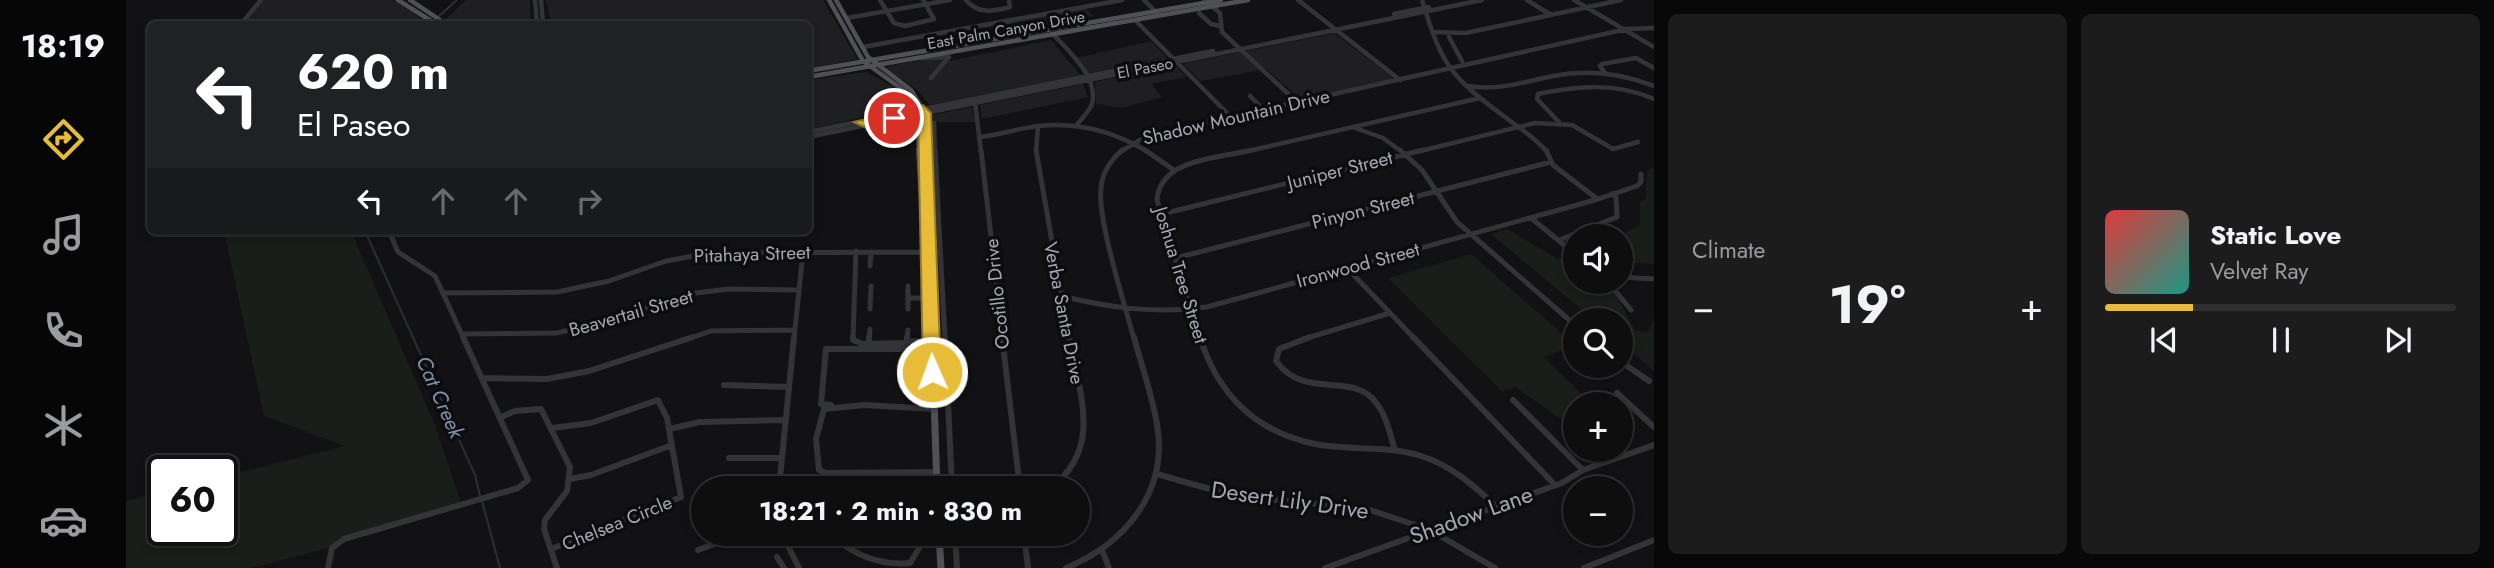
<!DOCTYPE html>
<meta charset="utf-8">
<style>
:root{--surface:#0e0e0f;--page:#1c1c1d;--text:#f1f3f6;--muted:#9b9c9e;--line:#2e2e2f;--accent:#e6bc38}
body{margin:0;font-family:Jost,sans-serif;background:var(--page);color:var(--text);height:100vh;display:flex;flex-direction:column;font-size:26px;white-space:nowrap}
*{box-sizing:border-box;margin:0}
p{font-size:23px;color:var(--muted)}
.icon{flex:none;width:38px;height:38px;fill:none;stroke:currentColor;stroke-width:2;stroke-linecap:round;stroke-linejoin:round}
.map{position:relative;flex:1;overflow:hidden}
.side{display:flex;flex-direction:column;gap:14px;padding:14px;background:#080808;width:840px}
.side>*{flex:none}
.guide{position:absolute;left:21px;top:21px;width:665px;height:214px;border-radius:10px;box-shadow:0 4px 10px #0003,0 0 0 2px var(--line);background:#202124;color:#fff;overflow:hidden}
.buttons{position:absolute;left:1437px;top:224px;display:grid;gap:14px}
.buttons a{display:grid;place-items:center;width:70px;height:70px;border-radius:50%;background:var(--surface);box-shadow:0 4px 10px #0003,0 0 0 2px var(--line);font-size:35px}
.speed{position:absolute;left:21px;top:455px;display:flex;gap:14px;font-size:35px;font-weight:700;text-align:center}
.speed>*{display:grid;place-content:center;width:91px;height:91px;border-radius:50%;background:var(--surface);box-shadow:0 4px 10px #0003,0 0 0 2px var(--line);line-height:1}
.speed .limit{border:4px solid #111;border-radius:10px;background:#fff;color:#111}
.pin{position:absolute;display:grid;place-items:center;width:60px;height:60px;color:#fff;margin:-30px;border:4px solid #fff;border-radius:50%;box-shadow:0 2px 7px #0007}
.me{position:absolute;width:77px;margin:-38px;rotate:358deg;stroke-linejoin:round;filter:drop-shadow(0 0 5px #0008)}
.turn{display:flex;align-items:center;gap:24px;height:147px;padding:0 35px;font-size:32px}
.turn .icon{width:91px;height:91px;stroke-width:2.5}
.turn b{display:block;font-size:49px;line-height:60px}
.lanes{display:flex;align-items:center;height:66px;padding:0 35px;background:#0003;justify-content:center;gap:35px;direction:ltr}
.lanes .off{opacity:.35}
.big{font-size:52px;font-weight:700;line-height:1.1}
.side .card{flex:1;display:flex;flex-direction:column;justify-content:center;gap:10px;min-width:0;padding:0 24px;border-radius:10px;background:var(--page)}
.song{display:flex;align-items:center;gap:21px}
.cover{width:84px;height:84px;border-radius:10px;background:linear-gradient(135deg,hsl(0 70% 55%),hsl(170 70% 35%))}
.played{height:7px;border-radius:4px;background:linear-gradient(90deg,var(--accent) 25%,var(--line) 25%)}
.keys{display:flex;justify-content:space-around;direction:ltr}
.heat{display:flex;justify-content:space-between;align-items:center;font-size:38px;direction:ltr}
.side .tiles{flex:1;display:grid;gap:14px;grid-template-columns:repeat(2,1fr)}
.trip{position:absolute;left:565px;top:476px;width:399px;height:70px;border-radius:35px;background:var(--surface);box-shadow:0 4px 10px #0003,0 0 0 2px var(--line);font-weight:700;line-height:70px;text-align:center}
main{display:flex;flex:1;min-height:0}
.tab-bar{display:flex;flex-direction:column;width:126px;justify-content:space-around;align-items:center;background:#060606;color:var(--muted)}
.tab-bar .icon{width:49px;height:49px}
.tab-bar .current{color:var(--accent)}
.tab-bar b{font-size:32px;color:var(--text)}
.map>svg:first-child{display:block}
.built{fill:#1f1e21}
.green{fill:#191e1a}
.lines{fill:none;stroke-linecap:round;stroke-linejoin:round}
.stream{stroke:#292f36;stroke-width:2}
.minor-far2{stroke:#333438;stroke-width:4.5}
.minor-far1{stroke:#333438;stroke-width:5}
.minor{stroke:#333438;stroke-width:6}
.major-far2{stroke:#505157;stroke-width:4.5}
.major-far1{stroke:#505157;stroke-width:6}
.major{stroke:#505157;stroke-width:7}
.route{fill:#e6bc38;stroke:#967a24;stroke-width:2}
.labels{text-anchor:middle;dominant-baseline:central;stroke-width:7;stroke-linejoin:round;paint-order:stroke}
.far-street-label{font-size:16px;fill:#a5a8b3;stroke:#0d0d0f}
.street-label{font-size:19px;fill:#a5a8b3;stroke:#0d0d0f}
.water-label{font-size:21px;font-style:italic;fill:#7d92ad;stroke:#0d0d0f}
.near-street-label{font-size:23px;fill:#a5a8b3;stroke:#0d0d0f}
</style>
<main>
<nav class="tab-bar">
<b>18:19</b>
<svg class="icon current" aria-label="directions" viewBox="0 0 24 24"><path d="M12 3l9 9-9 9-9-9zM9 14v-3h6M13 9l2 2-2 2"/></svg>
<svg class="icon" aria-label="music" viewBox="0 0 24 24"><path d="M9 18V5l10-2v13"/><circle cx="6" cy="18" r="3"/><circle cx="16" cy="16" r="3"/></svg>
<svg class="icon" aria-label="phone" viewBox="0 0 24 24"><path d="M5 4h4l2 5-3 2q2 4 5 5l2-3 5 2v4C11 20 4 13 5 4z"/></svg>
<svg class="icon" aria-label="climate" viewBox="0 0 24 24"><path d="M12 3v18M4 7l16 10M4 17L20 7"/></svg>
<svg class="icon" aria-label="car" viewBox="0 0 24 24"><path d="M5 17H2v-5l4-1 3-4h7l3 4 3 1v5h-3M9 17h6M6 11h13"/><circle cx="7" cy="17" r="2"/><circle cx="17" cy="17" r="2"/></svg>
</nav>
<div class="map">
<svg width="1528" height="568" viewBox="0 0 1528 568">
<rect width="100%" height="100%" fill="#121214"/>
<path class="built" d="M138,0H267L299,21L296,24H117Z
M340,0H404L405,24H330L320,19Z
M420,0H697L731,59L683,69L682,24H425Z
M959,7L967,16L894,29L887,28L882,21Z
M1208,33L1266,77L1265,79L1175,99L1140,69L1075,81L1057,64Z
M925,40L954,75L804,105L790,89L761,69L762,66L810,58L823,61Z
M1025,41L1040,57L963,73L950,58Z
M1049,65L1061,77L1025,84L1036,97L996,108L970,104L969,82Z
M740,72L770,88L787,107L683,129V80Z
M957,84L962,97L856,119L854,105Z
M846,107L849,122H807L806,115Z"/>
<path class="green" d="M1528,167V264L1495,262L1493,236L1514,225V202L1520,198L1521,171Z
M1381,229L1432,259L1449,254V282H1478L1487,290L1509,330L1521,333L1528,319V371L1495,343L1494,320H1468L1365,234Z
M98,231H225L308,423L335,502L213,538L202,548L126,568H0V501L37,492V530H96V477L219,446L138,416Z
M1345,254L1449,345L1418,357L1466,404H1449V429L1389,387L1376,391L1262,278Z"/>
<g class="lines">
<path class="stream" d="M313,16L331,0
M239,231L349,475L354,496
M356,501L374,568"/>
<path class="minor-far2" d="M409,0L411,24
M415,0L417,24
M754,0L768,23L779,26L808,19L797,0
M840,0C853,15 867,11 884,7L883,0
M1018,0L1030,12
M1078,0L1094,13L1096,32L1172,103
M1172,0L1274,80
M1296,0C1316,66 1324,76 1379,117C1393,128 1410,138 1421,152
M1401,0L1425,15
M1448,0L1528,47
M1073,13L1085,24L1094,26
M1268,14L1303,7
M721,18L824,0
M1009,20L1105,117
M879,21L891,36
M115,24L135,0
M1306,32L1340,33L1495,0
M927,34C943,52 973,77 966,104C963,112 955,119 950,126
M1323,37L1336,61
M737,47L996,0
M794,58L823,57
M1479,73L1474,66L1476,64L1510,58L1528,68
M805,78L823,57
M1342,86C1372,91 1398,82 1427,76C1462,69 1495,73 1528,86
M1124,96L1138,110
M849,102L855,152
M1433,122L1411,99L1412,94C1453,86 1489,82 1528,99
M808,123L809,152
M1229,128L1257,138L1276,152
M682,132L1087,51
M682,137L1356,0
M854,137C874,135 893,128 913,126C951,122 989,132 1022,152
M910,152L912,126
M994,152L1014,140L1036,132L1501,29L1528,28
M1118,152L1354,98
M1290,152L1409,123L1446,125L1487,149L1512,142"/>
<path class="minor-far1" d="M809,150L819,339
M855,150L877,339
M910,150L943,339
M996,150C985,160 976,172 975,188C971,219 999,305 1008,339
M1019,150L1048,170
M1274,150L1296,170L1331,222L1449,325
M1420,150L1427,165L1470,198
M1036,214L1297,150
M1405,218L1449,254
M263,231L272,252L309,276L338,339
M1433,240L1491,217L1490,197L1486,194
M1050,258L1425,162
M744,266L745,252
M1221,268L1289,339
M1494,277L1528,279
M1482,282L1505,310
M782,286V309
M317,293L431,292L483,281L540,261L584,253L814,252
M935,296C984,308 1031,314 1081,307L1469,200L1511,186L1515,182V174
M782,298H803
M744,309L745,286
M337,334L430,333L485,321L561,294L603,289L673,290
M562,339L585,331L669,330
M668,339L677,252
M727,339L730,251
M743,339L744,329
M781,339L782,330
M1074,339L1031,200C1034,158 1094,158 1126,150
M1178,339L1264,313"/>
<path class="minor" d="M727,337V340L737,344L781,343V337
M819,337L826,488
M876,337L894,488
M1074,337C1091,393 1129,432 1189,444C1224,451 1260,445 1295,456C1325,465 1348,486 1370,506
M1184,337L1153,349L1150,361C1180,402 1227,369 1251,404C1261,417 1264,435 1269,450
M1287,337L1429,485
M782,341L805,342
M743,344V337
M1494,361L1523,381
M356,378L421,379L463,371L567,337
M598,385L663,387
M1491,393L1528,427
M1387,400L1457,470
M705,405L695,404L700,349H790L805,353
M375,417L389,411L415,409L444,467L441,491L419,520L418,529L431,568
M576,422L660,420
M543,429L574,422
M603,458H656
M700,473L810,472
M1031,474L1108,496L1238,508L1304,530L1369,568
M444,479L465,475L546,445
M653,488L668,337
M693,488L700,473L693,470L690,439L698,409L739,405L807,409
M924,488C978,449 953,392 943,337
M656,534L673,568
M705,534C726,555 755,566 784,563L795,545H813
M829,534L831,568
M898,534L902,568
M425,549L555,497L541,418L532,400L465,423L426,428
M572,550L615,534
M976,550L983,568
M651,557L658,568
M202,568L206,548L218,539L392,488L402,480L337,337
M940,568C996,545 1040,496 1032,431C1028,399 1016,368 1008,337
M1199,568L1436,483L1457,470L1528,445
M1458,568L1528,540"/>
<path class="major-far2" d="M272,0L310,24
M284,0L320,24
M703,0L737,61L780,92L791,107L793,152
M710,0L742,57L785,90L799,113L800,152
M682,71L1095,0
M682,77L1122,0"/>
<path class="major-far1" d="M793,150L799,252
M800,150L806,339"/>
<path class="major" d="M806,337L811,488
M813,534L815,568"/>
</g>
<path class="route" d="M797,105L805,113L815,372L806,379L797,372L792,114L742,129L728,122Z"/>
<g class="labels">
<g class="far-street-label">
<text transform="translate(880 30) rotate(-10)">East Palm Canyon Drive</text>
<text transform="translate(1019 68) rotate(-11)">El Paseo</text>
</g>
<g class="street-label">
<text transform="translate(1110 117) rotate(-13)">Shadow Mountain Drive</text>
<text transform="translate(1214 170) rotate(-14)">Juniper Street</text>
<text transform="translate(1237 210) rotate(-14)">Pinyon Street</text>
<text transform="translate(626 254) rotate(-2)">Pitahaya Street</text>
<text transform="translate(1232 265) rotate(-15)">Ironwood Street</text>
<text transform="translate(1055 275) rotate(73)">Joshua Tree Street</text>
<text transform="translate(871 294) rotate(-96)">Ocotillo Drive</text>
<text transform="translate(505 313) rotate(-16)">Beavertail Street</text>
<text transform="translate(938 313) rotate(79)">Verba Santa Drive</text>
<text transform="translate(491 523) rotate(-22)">Chelsea Circle</text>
</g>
<g class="water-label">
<text transform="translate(314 397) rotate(66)">Cat Creek</text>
</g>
<g class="near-street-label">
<text transform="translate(1164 500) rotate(8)">Desert Lily Drive</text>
<text transform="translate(1345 515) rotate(-20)">Shadow Lane</text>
</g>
</g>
</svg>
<div class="buttons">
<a><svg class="icon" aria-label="sound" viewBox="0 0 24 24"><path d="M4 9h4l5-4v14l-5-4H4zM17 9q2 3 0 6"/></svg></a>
<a><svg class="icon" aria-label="search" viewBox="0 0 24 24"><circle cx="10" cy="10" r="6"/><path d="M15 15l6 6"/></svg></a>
<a>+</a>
<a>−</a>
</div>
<div class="speed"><div class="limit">60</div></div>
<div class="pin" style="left:768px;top:118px;background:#d93025"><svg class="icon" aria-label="arrive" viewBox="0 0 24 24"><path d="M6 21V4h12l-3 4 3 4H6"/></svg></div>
<svg class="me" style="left:806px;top:372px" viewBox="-20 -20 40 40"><circle r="17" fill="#e6bc38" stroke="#fff" stroke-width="3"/><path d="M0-11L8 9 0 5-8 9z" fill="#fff"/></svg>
<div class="trip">18:21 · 2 min · 830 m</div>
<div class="guide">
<div class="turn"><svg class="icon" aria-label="left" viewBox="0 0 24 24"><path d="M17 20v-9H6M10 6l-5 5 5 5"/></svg><div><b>620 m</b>El Paseo</div></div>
<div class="lanes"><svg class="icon" aria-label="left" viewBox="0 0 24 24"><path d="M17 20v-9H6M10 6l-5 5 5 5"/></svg><svg class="icon off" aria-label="ahead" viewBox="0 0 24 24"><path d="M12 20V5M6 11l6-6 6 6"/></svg><svg class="icon off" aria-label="ahead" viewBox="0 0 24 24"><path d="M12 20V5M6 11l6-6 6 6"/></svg><svg class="icon off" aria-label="right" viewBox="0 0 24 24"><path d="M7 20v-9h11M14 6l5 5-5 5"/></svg></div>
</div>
</div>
<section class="side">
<div class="tiles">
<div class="card"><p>Climate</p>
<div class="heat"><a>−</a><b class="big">19°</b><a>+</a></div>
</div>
<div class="card">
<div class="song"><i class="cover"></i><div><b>Static Love</b><p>Velvet Ray</p></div></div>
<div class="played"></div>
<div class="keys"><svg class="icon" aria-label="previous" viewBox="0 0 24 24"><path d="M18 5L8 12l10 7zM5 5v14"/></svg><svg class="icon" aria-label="pause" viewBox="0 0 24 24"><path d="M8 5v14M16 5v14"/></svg><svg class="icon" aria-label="next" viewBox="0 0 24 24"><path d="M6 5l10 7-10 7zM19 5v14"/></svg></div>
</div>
</div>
</section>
</main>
